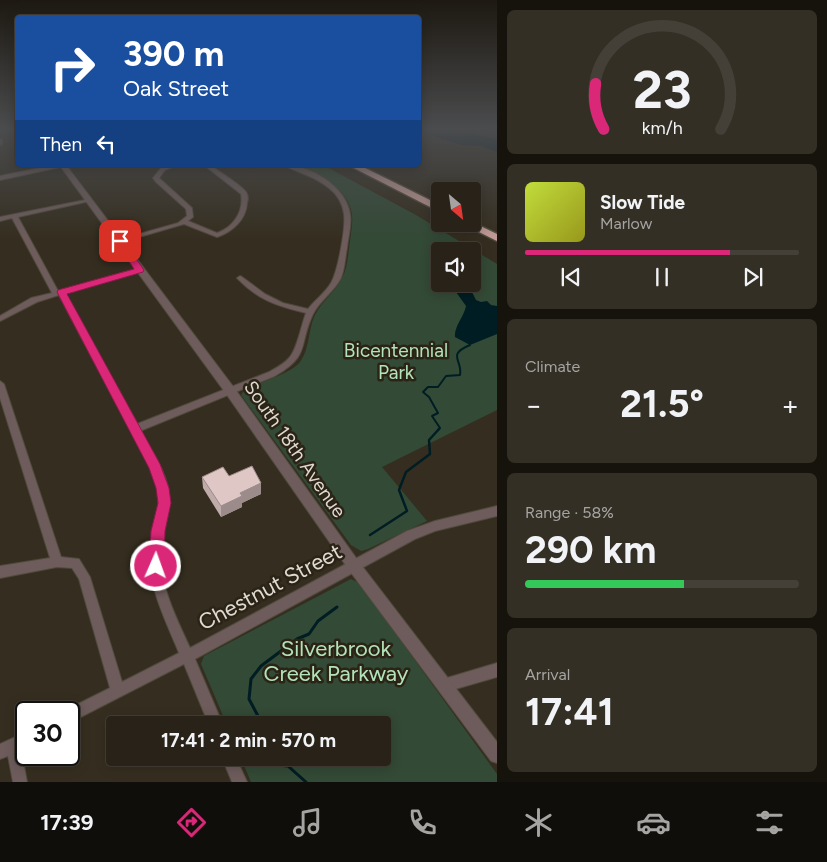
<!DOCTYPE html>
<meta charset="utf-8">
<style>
:root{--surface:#282218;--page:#342f25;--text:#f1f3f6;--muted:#a5a4a2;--line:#443f37;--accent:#db2777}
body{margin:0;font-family:Figtree,sans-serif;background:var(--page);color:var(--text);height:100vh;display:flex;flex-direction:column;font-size:19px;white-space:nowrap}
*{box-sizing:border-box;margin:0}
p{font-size:16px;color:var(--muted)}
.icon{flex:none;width:28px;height:28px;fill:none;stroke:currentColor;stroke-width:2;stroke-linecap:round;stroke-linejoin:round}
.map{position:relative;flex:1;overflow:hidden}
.panel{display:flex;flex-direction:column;gap:10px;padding:10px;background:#16130d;width:330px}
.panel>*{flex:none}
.top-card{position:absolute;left:15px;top:15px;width:406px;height:152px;border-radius:5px;box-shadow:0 2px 12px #0003,0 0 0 1px var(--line);background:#1a4fa0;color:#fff;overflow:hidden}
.needle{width:32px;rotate:151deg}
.buttons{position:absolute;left:431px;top:182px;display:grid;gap:10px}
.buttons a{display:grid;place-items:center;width:50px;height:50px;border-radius:5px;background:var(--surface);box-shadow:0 2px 12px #0003,0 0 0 1px var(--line);font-size:25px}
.speed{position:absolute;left:15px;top:701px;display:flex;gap:10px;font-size:25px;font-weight:700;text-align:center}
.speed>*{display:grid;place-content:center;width:65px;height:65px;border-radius:50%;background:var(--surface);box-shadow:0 2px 12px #0003,0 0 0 1px var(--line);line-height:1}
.speed .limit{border:2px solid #111;border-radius:8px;background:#fff;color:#111}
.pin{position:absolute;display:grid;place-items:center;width:42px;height:42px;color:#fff;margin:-21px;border-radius:10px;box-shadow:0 2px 8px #0006}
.me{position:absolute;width:55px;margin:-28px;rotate:2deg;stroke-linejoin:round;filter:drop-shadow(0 0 4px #0008)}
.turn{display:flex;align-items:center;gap:18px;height:105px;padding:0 25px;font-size:22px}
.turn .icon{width:65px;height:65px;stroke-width:2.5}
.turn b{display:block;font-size:35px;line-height:42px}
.then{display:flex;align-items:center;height:48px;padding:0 25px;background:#0003;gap:10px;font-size:19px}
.big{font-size:38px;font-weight:700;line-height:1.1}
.panel .widget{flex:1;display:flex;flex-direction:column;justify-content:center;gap:8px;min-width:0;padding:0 18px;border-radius:8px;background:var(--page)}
.panel .dial{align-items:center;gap:0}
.dial svg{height:130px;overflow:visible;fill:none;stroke:var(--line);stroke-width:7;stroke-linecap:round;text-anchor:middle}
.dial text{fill:var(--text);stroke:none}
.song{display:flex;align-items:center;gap:15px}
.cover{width:60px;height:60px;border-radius:8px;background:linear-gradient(135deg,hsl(70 70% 55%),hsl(60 70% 35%))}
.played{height:5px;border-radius:2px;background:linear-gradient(90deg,var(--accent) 75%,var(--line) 75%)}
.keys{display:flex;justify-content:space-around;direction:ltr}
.heat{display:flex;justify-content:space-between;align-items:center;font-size:28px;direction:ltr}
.charge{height:8px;border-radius:4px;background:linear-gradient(90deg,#34c759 58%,var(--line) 0)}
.trip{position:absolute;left:106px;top:716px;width:285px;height:50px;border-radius:5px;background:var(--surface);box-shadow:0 2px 12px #0003,0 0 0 1px var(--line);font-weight:700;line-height:50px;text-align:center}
.tab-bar{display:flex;height:80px;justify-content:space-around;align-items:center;background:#100e0a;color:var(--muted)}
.tab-bar .icon{width:35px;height:35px}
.tab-bar .current{color:var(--accent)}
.tab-bar b{font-size:22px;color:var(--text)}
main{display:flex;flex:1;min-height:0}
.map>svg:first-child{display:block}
.green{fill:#334a36;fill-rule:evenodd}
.water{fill:#001d23}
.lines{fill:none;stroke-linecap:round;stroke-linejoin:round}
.stream-far2{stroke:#001d23;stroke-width:2}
.stream-far1{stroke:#001d23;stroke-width:2.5}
.stream{stroke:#001d23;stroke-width:3}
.minor-casing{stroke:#504a3c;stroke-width:2}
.tertiary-casing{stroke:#504a3c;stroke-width:2}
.motorway-casing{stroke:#504a3c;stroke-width:3}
.minor{fill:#6d5c5b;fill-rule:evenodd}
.tertiary{fill:#6d5c5b;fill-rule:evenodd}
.motorway{fill:#c19a96;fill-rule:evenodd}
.wall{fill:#bfaba9}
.shaded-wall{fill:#9b8b8a}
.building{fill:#dec7c5;stroke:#9b8b8a}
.route{fill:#db2777;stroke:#8e194d}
.labels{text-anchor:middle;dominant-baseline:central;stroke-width:5;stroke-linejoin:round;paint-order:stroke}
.park-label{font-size:19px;fill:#b3e3b8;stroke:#2b2416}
.street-label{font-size:19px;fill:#dfdad1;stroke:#2b2416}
.near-street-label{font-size:22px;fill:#dfdad1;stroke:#2b2416}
.near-park-label{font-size:22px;fill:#b3e3b8;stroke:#2b2416}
</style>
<main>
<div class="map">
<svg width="497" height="782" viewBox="0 0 497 782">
<rect width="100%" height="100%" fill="#352e20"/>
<path class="green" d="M299,165H323L416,215L497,264V410L382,467L427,521L368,549L361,551L351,545L241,395C246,384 288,377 300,362C310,349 308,329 315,315C322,301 335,292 342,278C348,267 348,253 350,241C351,232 353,223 352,214C348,187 319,175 297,166ZM440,251H472V284H440Z
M351,579L357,582L367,594L497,774V782H251L241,758H382V725H227L201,664L204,656Z"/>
<path class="water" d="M440,130H461L497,139V152L481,146L461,145L427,134Z
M461,286L471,290L476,300L481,302L487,301L491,305L497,306V334L470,345L455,337C454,326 464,317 466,306L456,292V289Z"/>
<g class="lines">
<path class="stream-far2" d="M438,430L440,428L432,416L438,413L429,397L423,392L428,387H438L446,376L460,375C463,360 446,355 470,345"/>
<path class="stream-far1" d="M370,535L407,511L399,490L406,472L430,454L429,440L439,429"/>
<path class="stream" d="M254,725L258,716L249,699L251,679L261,666L297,639L309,634L318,621L337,607
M274,758L278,765L288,766L306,782"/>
<g class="minor-casing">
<path id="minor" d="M0,139L2,140V144L0,145Z
M169,165H177L165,170L159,178L192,208L193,217L188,221L217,233C234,227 244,211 241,194L204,165H210C218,171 241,185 246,192C248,195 248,200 247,203C246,220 232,232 217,237L184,224L122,242H118V240L178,223L187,216L186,209L156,182L153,178L161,168Z
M284,165C310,165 346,186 350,214C352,225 348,237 347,248C345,258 345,268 341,278C334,292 320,300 313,314C298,346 311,355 275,376L140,431C152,451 172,480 169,504C167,523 160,542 161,561C162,591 178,621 190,648L407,531L435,521L497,506V516L435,531L415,539L195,659L223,725H209L184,664L69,723V712H64V711L110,688L79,579L72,568L57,567L0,578V566L50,558L0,398V381L4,384L61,557L79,559L90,577L122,682L179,653C167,624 152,594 149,562C148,537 162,513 158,489C157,482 153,474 150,467L59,295L37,302L0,321V316L31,298L52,293L12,218L0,221V217L90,199V201L18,217L58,291L140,268L143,270L142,271L65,293L137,424L269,372C276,368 284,364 289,358C297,350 301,326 306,313C277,306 258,300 237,278L240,276L242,277L265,294L283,303L308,309C315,300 325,293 331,283C338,271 346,227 344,214C343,204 337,194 329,188C314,175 299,174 284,165Z
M497,663V677L445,692L440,690L438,685L440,680Z
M26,732V746L21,749L27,782H13L8,756L0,759V744Z
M222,758H236L247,782H232Z"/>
</g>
<g class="tertiary-casing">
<path id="tertiary" d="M54,165H66L235,389L359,562L497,742V763L491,761L349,570L227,395L61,167L0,180V176Z"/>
</g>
<g class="motorway-casing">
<path id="motorway" d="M348,165H359L440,205V212Z
M472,222L497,234V241L463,224H472Z"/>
</g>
<use href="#minor" class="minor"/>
<use href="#tertiary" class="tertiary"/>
<use href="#motorway" class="motorway"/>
</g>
<path class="wall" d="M202,477L261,483V494L242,503V507L221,517L203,488Z"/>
<path class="shaded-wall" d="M261,483V494L242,503V507L221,517V506L240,493Z"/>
<path class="building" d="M252,466L261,483L240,493L242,496L221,506L202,477L223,467L229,476Z"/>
<linearGradient id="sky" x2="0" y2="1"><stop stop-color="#1d1912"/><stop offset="0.54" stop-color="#4b4c4e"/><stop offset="1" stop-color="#4b4c4e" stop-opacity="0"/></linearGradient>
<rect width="497" height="239" fill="url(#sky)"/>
<path class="route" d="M117,240H123L144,270L143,272L67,294L160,464L169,488L171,503L165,531L164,566L162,571L156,573L151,571L149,566L151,531L158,503L156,488L149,468L57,292L58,290L134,269L116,241Z"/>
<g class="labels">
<g class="park-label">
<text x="396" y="350">Bicentennial<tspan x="396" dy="22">Park</tspan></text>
</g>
<g class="street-label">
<text transform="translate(295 449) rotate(55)">South 18th Avenue</text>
</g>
<g class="near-street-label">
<text transform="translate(270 587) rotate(-28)">Chestnut Street</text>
</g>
<g class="near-park-label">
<text x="336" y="648">Silverbrook<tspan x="336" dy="25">Creek Parkway</tspan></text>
</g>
</g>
</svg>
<div class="buttons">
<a><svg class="needle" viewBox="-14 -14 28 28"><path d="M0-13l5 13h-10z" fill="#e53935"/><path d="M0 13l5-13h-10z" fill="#a5a4a2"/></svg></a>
<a><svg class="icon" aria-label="sound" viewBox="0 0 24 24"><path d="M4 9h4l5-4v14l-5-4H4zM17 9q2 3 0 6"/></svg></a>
</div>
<div class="speed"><div class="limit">30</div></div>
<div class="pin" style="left:120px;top:241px;background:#d93025"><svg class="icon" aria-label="arrive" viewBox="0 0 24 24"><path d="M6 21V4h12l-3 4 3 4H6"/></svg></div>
<svg class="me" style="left:156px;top:566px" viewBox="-20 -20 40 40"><circle r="17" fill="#db2777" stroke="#fff" stroke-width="3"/><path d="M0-11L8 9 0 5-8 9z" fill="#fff"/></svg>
<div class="trip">17:41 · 2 min · 570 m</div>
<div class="top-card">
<div class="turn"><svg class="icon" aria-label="right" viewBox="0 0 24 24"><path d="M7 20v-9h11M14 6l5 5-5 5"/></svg><div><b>390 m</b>Oak Street</div></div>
<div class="then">Then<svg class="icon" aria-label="left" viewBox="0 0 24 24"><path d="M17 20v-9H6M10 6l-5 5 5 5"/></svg></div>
</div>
</div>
<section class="panel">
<div class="widget dial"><svg viewBox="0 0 100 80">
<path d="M14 69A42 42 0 1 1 86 69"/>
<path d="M14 69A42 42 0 0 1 9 41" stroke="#db2777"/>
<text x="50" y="56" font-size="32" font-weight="700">23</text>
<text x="50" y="72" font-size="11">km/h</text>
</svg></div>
<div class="widget">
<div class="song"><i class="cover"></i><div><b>Slow Tide</b><p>Marlow</p></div></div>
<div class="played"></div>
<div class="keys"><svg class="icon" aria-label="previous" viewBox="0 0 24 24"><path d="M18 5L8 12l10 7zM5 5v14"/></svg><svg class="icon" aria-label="pause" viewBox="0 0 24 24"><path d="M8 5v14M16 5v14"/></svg><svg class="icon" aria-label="next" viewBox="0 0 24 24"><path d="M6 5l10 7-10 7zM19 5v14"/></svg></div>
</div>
<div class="widget"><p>Climate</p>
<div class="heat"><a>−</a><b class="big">21.5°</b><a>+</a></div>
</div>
<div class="widget"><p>Range · 58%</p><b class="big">290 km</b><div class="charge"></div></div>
<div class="widget"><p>Arrival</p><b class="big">17:41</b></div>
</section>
</main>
<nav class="tab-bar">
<b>17:39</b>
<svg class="icon current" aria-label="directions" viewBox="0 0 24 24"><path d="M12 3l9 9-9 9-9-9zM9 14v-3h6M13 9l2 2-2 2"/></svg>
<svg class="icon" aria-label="music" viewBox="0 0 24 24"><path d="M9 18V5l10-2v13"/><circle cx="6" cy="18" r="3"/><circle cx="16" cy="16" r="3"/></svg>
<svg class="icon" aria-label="phone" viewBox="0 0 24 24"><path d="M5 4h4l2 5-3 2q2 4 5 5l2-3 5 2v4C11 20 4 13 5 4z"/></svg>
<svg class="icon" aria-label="climate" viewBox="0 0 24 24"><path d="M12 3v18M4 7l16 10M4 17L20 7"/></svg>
<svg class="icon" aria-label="car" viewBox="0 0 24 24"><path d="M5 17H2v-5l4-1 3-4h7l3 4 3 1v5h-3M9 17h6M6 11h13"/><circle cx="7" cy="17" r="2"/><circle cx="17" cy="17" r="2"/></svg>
<svg class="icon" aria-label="filters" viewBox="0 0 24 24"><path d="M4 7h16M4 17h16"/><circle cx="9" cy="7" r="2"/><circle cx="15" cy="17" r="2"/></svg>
</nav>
